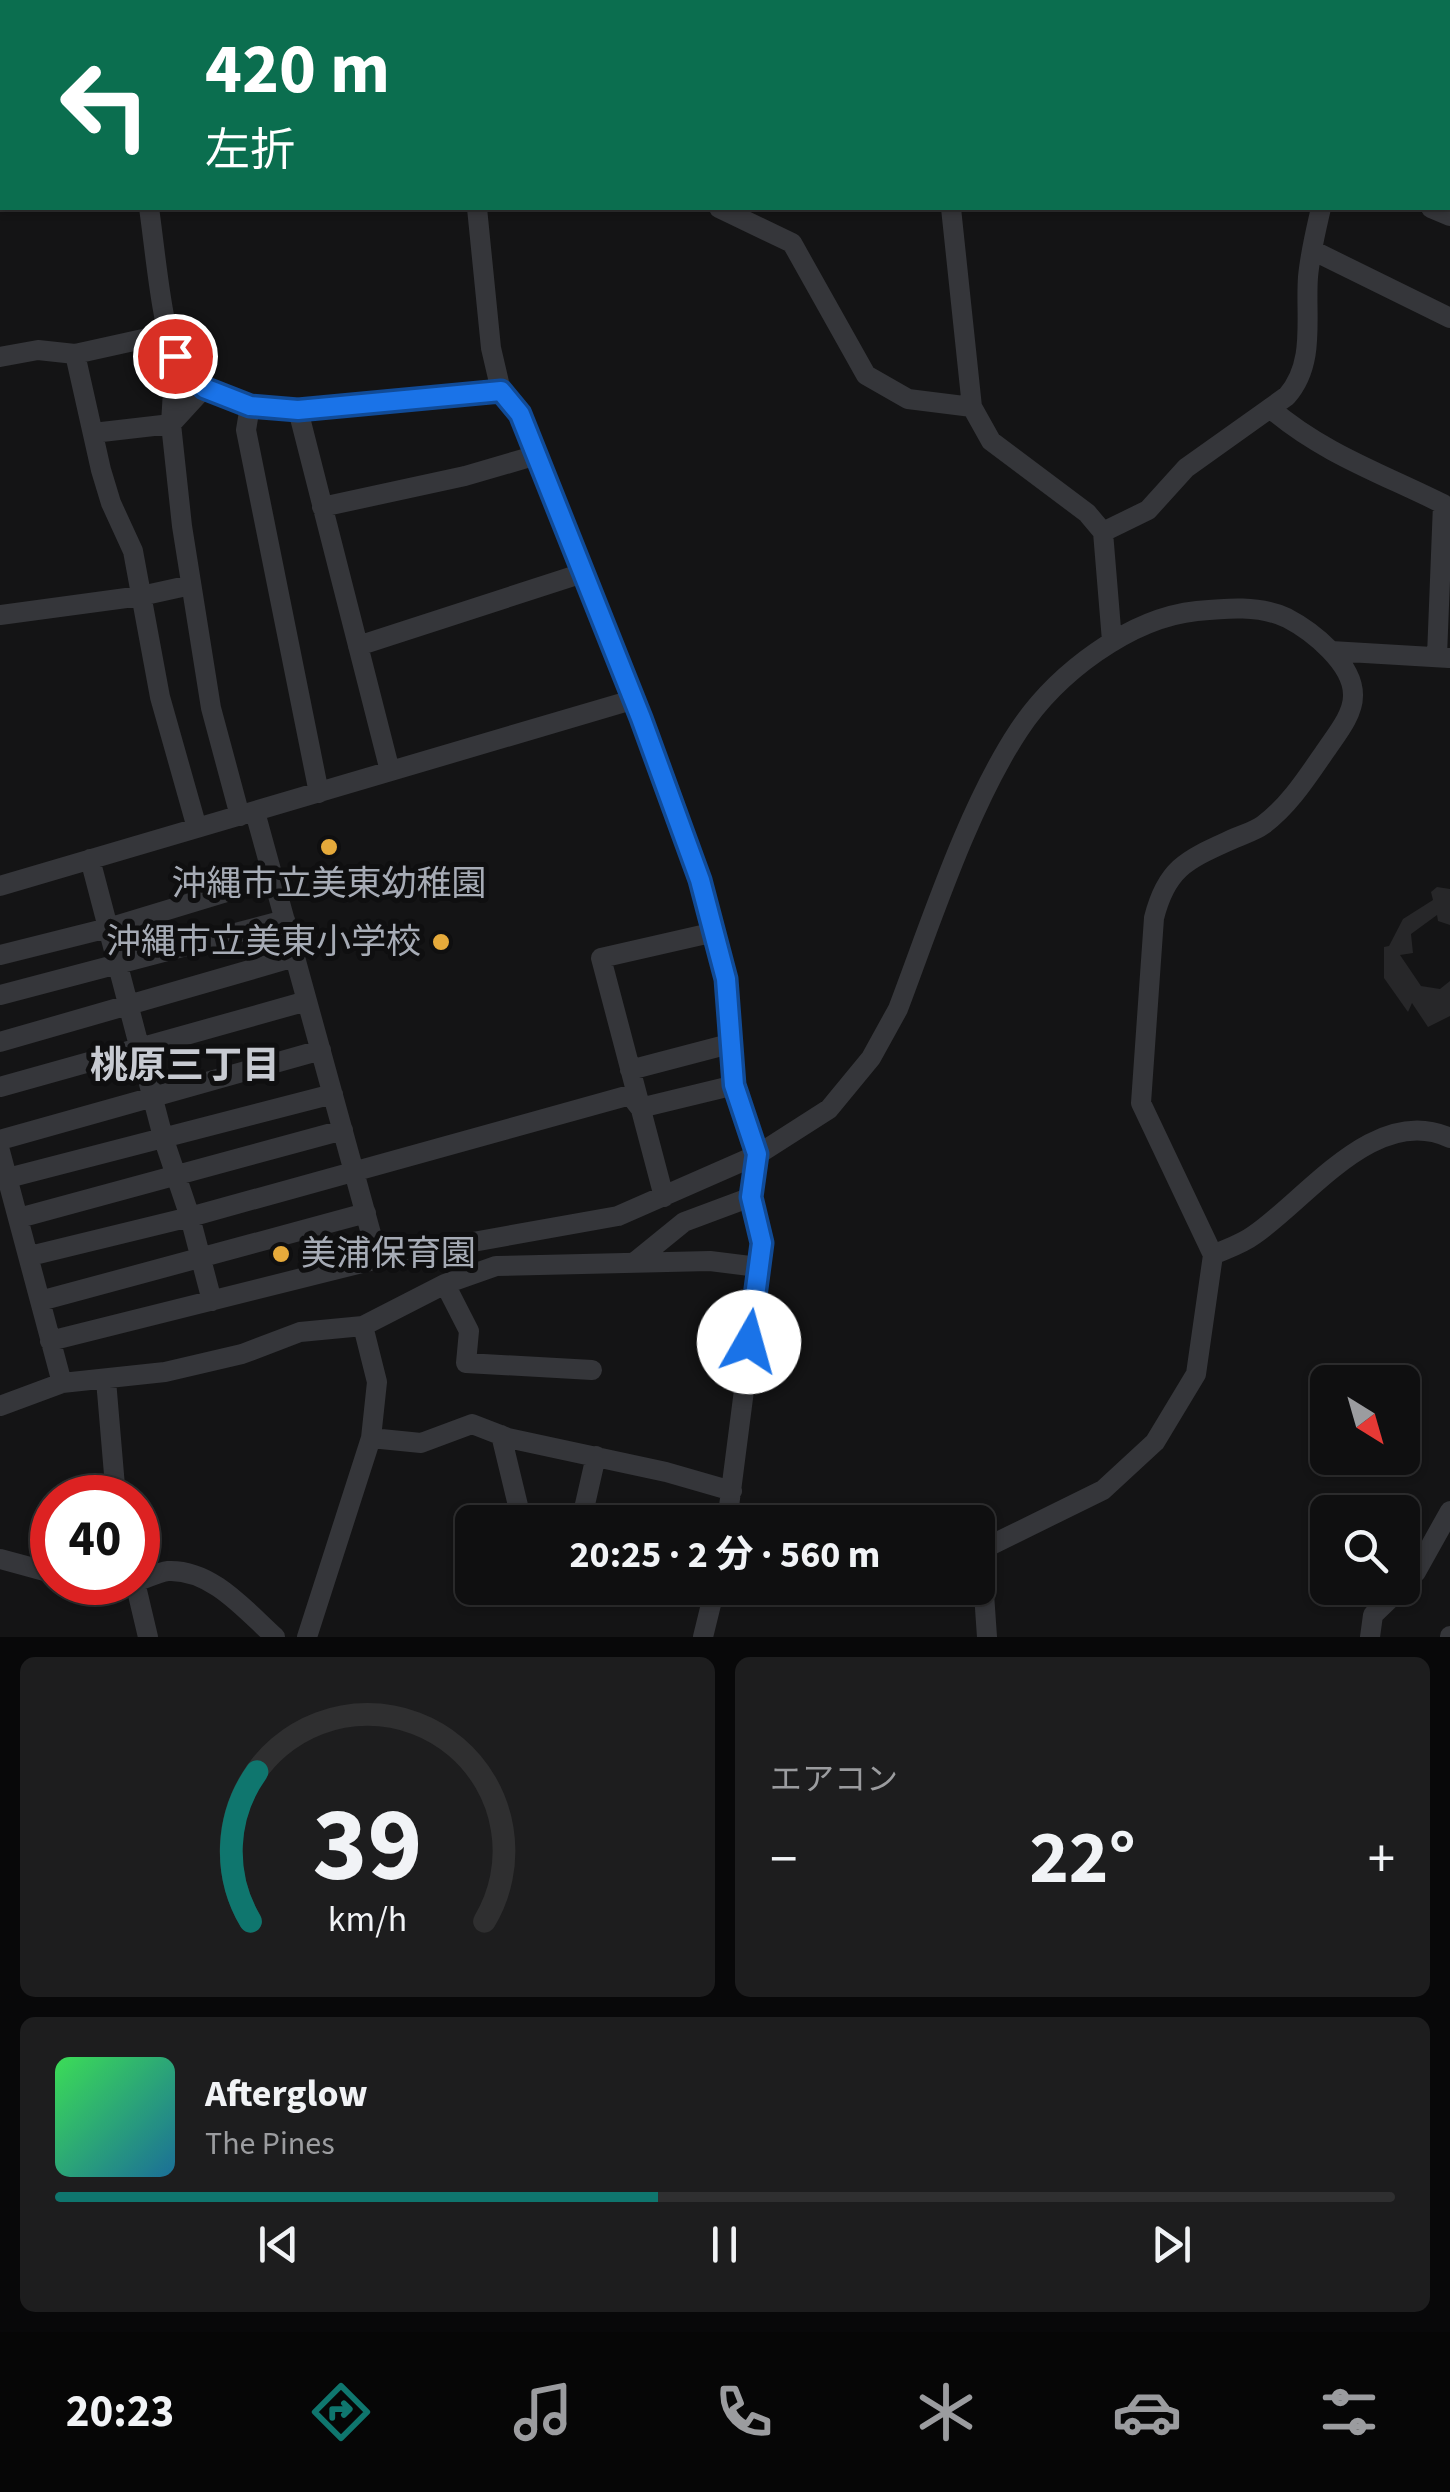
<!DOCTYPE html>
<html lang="ja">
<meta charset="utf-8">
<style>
:root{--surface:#0f0f10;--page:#1d1d1e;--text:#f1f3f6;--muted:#9b9c9f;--line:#2f2f30;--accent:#0f766e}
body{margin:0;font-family:"Source Sans 3","Noto Sans JP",sans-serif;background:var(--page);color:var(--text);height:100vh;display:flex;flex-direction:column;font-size:38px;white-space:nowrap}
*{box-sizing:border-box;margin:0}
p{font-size:32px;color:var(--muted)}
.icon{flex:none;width:55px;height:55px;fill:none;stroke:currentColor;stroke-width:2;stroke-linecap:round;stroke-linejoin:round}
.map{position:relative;height:1637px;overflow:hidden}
.sheet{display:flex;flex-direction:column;gap:20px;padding:20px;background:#080809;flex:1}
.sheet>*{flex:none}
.top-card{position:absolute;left:0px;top:0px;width:1450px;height:210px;box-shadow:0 2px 8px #0004,0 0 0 2px var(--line);background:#0b6e4f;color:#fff;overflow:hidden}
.needle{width:65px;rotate:143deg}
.buttons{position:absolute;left:1310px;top:1365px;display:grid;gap:20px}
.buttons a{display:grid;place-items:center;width:110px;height:110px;border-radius:15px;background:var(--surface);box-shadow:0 2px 8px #0004,0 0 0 2px var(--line);font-size:50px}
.speed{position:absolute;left:30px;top:1475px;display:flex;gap:20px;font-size:50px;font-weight:700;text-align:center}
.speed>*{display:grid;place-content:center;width:130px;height:130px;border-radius:50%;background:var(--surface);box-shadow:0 2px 8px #0004,0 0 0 2px var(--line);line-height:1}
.speed .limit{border:15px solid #d22;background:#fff;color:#111}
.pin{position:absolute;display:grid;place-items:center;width:85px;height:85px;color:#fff;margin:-42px;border:5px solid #fff;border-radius:50%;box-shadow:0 2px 10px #0007}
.me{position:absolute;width:110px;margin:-55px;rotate:7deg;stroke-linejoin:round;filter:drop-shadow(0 0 8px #0008)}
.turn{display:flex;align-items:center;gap:35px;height:210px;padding:0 40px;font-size:45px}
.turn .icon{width:130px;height:130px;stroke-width:2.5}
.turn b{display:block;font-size:70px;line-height:85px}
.big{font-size:75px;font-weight:700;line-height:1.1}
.sheet .card{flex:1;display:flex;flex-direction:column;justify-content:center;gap:15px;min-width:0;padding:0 35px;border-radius:15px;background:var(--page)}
.sheet .dial{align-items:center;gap:0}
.dial svg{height:260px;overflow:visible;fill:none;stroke:var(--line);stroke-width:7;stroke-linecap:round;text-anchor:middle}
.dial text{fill:var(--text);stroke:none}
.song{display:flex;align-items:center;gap:30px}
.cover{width:120px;height:120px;border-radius:15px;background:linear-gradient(135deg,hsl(130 70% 55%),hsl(200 70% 35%))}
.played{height:10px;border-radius:5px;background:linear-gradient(90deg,var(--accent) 45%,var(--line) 45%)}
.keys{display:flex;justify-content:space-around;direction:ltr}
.heat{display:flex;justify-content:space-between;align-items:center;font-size:55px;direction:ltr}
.sheet .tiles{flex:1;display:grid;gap:20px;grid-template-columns:1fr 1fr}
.card:last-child{grid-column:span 2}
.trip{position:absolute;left:455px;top:1505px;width:540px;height:100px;border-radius:15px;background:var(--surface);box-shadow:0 2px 8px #0004,0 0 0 2px var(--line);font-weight:700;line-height:100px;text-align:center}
.menu{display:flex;height:160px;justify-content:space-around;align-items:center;background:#060606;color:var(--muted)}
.menu .icon{width:70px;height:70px}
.menu .current{color:var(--accent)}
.menu b{font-size:45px;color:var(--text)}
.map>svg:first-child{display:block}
.building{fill:#272729}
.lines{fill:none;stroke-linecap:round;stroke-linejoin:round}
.minor{stroke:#35363a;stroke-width:20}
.route-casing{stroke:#114b97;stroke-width:25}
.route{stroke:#1a73e8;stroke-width:18}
.poi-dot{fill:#e6aa3b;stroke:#0f0f10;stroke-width:4}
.labels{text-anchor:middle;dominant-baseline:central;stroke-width:10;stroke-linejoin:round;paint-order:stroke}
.poi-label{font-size:35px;fill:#a6abb5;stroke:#0f0f10}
.neighbourhood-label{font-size:38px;font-weight:bold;fill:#c7cad1;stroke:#0f0f10}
</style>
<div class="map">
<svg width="1450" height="1637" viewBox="0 0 1450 1637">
<rect width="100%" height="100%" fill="#141415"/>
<path class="building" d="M1437,887L1450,889V925L1438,921L1437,915L1411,934L1413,953L1400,955L1421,986L1440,989L1450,981V1016L1428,1027L1412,1003L1408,1012L1384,978V947L1389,946L1403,919L1433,900L1431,892Z"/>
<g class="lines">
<path class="minor" d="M117,0L118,2
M427,0L428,2
M571,0L572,2
M633,2V0
M943,2V0
M1086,2L1087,0
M1360,2V0
M0,137H2
M149,208C154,240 162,333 176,357C220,430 326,407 395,400C430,396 466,393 501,391L520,414L641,719L700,880L727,979L735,1085L757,1155L751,1197L763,1243L727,1522
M477,208L491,348L501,391
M719,208L792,243L866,375L908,399L972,407
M951,208L972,407L991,441L1087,513L1103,532L1112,641
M1431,208L1450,216
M1312,250L1450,318
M75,354L101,470L111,503L133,551L160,697L197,828
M0,357L38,350L75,354L170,333
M204,388L171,424L182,526L211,708L240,816
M250,406L246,430L319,793
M1270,408C1322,453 1383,474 1443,504L1437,656
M298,410L390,771
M93,433L171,424L175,356
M322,507L465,476L537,455
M1103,532L1148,510L1186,468L1287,396C1316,363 1305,317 1308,277C1310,254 1316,230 1321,208
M0,615L141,596L191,585
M358,646L583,573
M1331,651L1449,658
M255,812L378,1259
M90,859L163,1137L190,1217L212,1301
M0,886L632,700
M0,955L108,928L273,878
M0,995L285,920
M0,1042L295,957
M630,1070L733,1043
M0,1087L307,1001
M0,1140L321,1050
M0,1151L62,1383
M8,1178L333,1094
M664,1197L601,958L715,932
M19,1218L343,1130
M1213,1255C1226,1249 1242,1244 1254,1235C1308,1198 1376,1103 1450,1138
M30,1256L190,1217L630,1095L640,1108L735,1085
M636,1261L684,1222L751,1197
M445,1284L469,1331L466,1363L592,1370
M40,1301L366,1213
M50,1341L378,1259L618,1216L757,1155L829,1109L871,1058L898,1009C931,922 968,807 1019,730C1056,674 1129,618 1197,611C1226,608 1260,605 1287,618C1312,631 1354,664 1353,696C1353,715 1336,735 1326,750C1308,776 1289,806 1263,825C1255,831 1244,834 1235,838C1189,859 1167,866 1154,918L1141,1103L1213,1255L1196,1374L1155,1442L1103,1490L981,1550L987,1637
M106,1380L116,1498
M0,1406L62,1383L165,1372L242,1354L300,1332L363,1326L445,1284L496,1266L710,1261L758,1267
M501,1435L522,1522
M371,1438L421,1443L472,1424L508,1438L666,1472L732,1491
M581,1522L596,1456
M0,1559L52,1573
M138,1581C147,1578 159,1572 168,1571C212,1569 246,1611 275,1637
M135,1582L148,1637
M1402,1586L1416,1572L1450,1511
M307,1637L371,1438L377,1382L363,1326
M703,1637L715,1588
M1370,1637L1373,1615L1401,1588
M1450,1637V1636"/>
</g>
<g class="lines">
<g class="route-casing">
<path id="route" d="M175,356L204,388L250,406L298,410L501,391L520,414L641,718L700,880L726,979L734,1085L757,1154L751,1197L762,1243L749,1342"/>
</g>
<use href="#route" class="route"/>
</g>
<g class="poi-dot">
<circle cx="329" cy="847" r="10"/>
<circle cx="441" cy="942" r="10"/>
<circle cx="281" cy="1254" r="10"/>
</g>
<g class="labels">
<g class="poi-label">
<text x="329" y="884">沖縄市立美東幼稚園</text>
<text x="421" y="942" text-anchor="end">沖縄市立美東小学校</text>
<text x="301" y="1254" text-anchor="start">美浦保育園</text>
</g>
<g class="neighbourhood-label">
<text x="185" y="1066">桃原三丁目</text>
</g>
</g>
</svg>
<div class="buttons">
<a><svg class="needle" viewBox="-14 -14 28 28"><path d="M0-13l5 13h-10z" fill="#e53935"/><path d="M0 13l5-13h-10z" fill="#9b9c9f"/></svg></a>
<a><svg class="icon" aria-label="search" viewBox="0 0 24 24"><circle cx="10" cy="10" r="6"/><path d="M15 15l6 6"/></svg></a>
</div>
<div class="speed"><div class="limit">40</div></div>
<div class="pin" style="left:175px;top:356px;background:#d93025"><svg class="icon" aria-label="arrive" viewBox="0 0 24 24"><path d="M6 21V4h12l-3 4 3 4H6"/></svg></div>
<svg class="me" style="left:749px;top:1342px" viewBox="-20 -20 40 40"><circle r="19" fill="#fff"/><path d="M0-13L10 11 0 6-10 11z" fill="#1a73e8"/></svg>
<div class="trip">20:25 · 2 分 · 560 m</div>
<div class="top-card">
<div class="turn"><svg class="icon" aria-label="left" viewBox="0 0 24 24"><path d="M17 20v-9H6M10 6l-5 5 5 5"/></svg><div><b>420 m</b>左折</div></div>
</div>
</div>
<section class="sheet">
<div class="tiles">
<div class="card dial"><svg viewBox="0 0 100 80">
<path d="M14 69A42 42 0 1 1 86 69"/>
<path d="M14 69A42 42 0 0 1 16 23" stroke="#0f766e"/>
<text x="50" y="56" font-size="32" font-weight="700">39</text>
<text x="50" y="72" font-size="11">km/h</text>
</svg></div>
<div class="card"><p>エアコン</p>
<div class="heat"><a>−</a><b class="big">22°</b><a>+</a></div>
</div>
<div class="card">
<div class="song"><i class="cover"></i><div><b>Afterglow</b><p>The Pines</p></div></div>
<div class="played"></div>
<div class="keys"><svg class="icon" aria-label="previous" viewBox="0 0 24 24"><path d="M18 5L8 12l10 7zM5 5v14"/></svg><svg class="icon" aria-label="pause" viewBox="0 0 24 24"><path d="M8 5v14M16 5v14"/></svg><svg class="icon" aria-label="next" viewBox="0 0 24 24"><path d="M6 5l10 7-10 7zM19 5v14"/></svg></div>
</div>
</div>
</section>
<nav class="menu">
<b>20:23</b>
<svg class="icon current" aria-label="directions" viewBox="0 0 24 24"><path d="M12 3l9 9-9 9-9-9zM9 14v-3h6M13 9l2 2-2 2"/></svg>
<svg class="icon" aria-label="music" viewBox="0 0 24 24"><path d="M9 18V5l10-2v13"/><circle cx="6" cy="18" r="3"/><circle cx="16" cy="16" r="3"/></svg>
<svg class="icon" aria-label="phone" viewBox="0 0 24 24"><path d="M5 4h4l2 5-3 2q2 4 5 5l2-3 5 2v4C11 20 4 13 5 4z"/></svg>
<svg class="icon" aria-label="climate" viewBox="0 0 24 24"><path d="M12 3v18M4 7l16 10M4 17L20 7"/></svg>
<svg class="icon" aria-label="car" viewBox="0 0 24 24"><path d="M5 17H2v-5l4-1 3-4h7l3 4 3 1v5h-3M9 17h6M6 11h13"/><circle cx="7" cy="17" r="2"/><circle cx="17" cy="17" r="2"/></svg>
<svg class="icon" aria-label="filters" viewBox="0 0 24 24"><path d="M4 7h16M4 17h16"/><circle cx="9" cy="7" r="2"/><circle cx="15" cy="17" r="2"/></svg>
</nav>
